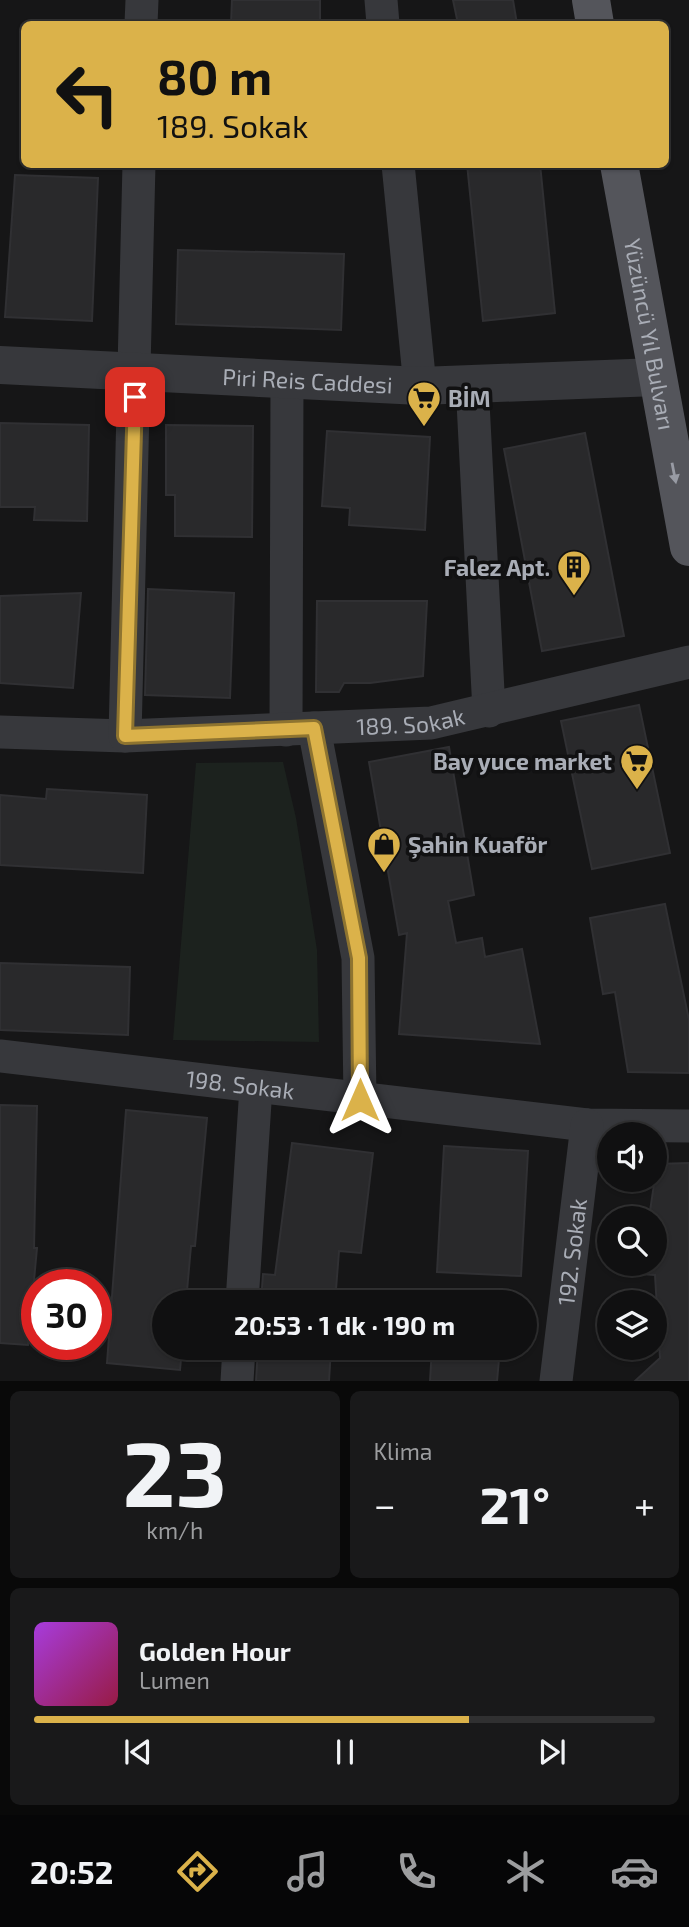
<!DOCTYPE html>
<html lang="tr">
<meta charset="utf-8">
<style>
:root{--surface:#101011;--page:#19191a;--text:#f1f3f6;--muted:#9c9d9f;--line:#303031;--accent:#dbb24a}
body{margin:0;font-family:"Exo 2",sans-serif;background:var(--page);color:var(--text);height:100vh;display:flex;flex-direction:column;font-size:26px;white-space:nowrap}
*{box-sizing:border-box;margin:0}
p{font-size:23px;color:var(--muted)}
.icon{flex:none;width:38px;height:38px;fill:none;stroke:currentColor;stroke-width:2;stroke-linecap:round;stroke-linejoin:round}
.map{position:relative;height:1381px;overflow:hidden}
.drawer{display:flex;flex-direction:column;gap:10px;padding:10px;background:#090909;flex:1}
.drawer>*{flex:none}
.hud{position:absolute;left:21px;top:21px;width:648px;height:147px;border-radius:10px;box-shadow:0 2px 5px #0004,0 0 0 2px var(--line);background:#dbb24a;color:#111;overflow:hidden}
.buttons{position:absolute;left:597px;top:1122px;display:grid;gap:14px}
.buttons a{display:grid;place-items:center;width:70px;height:70px;border-radius:50%;background:var(--surface);box-shadow:0 2px 5px #0004,0 0 0 2px var(--line);font-size:35px}
.speed{position:absolute;left:21px;top:1269px;display:flex;gap:14px;font-size:35px;font-weight:700;text-align:center}
.speed>*{display:grid;place-content:center;width:91px;height:91px;border-radius:50%;background:var(--surface);box-shadow:0 2px 5px #0004,0 0 0 2px var(--line);line-height:1}
.speed .limit{border:10px solid #d22;background:#fff;color:#111}
.pin{position:absolute;display:grid;place-items:center;width:60px;height:60px;color:#fff;margin:-30px;border-radius:14px;box-shadow:0 4px 10px #0006}
.me{position:absolute;width:77px;margin:-38px;rotate:0deg;stroke-linejoin:round;filter:drop-shadow(0 0 5px #0008)}
.turn{display:flex;align-items:center;gap:24px;height:147px;padding:0 21px;font-size:32px}
.turn .icon{width:91px;height:91px;stroke-width:2.5}
.turn b{display:block;font-size:49px;line-height:60px}
.big{font-size:52px;font-weight:700;line-height:1.1}
.drawer .tile{flex:1;display:flex;flex-direction:column;justify-content:center;gap:10px;min-width:0;padding:0 24px;border-radius:10px;background:var(--page)}
.drawer .dial{align-items:center;gap:0}
.dial b{font-size:91px;line-height:1}
.song{display:flex;align-items:center;gap:21px}
.cover{width:84px;height:84px;border-radius:10px;background:linear-gradient(135deg,hsl(280 70% 55%),hsl(340 70% 35%))}
.played{height:7px;border-radius:4px;background:linear-gradient(90deg,var(--accent) 70%,var(--line) 70%)}
.keys{display:flex;justify-content:space-around;direction:ltr}
.heat{display:flex;justify-content:space-between;align-items:center;font-size:38px;direction:ltr}
.drawer .tiles{flex:1;display:grid;gap:10px;grid-template-columns:1fr 1fr}
.tile:last-child{grid-column:span 2}
.trip{position:absolute;left:152px;top:1290px;width:385px;height:70px;border-radius:35px;background:var(--surface);box-shadow:0 2px 5px #0004,0 0 0 2px var(--line);font-weight:700;line-height:70px;text-align:center}
.menu{display:flex;height:112px;justify-content:space-around;align-items:center;background:#060607;color:var(--muted)}
.menu .icon{width:49px;height:49px}
.menu .selected{color:var(--accent)}
.menu b{font-size:32px;color:var(--text)}
.map>svg:first-child{display:block}
.green{fill:#1c221e}
.building{fill:#29292b;stroke:#303033;stroke-width:2}
.lines{fill:none;stroke-linecap:round;stroke-linejoin:round}
.minor{stroke:#37383c;stroke-width:33}
.tertiary{stroke:#37383c;stroke-width:38}
.primary{stroke:#54555b;stroke-width:38}
.oneway{fill:#989ba4}
.route-casing{stroke:#8e7430;stroke-width:18}
.route{stroke:#dbb24a;stroke-width:12}
.labels{text-anchor:middle;dominant-baseline:central;stroke-width:7;stroke-linejoin:round;paint-order:stroke}
.street-label{font-size:23px;fill:#a9adb6;stroke:#111112}
.poi-label{font-size:23px;font-weight:bold;fill:#a9adb6;stroke:#111112;text-anchor:start}
</style>
<div class="map">
<svg width="689" height="1381" viewBox="0 0 689 1381">
<rect width="100%" height="100%" fill="#161617"/>
<path class="green" d="M283,762L296,818L317,950L319,1042L173,1040L196,763Z"/>
<path class="building" d="M232,0H320V24H231Z
M453,0H513L517,24H458Z
M467,164H540L555,313L483,321Z
M15,175L98,178L92,321L5,317Z
M178,250L344,254L341,330L176,324Z
M0,423L89,425L87,521L34,520L35,507H0Z
M166,425L253,426L252,537L175,536V495H166Z
M327,431L430,437L425,530L349,525L350,508L322,506Z
M585,433L624,636L542,651L504,449Z
M148,589L234,593L230,698L145,695Z
M81,593L73,688L0,683V596Z
M317,601H427L423,676L370,683H344L339,692H316Z
M639,705L670,853L592,869L561,721Z
M449,747L474,895L448,901L456,943L482,938L485,957L522,949L540,1044L399,1034L407,933L399,935L369,762Z
M47,789L147,795L143,873L0,865V795L46,799Z
M665,904L689,1020V1073L628,1072L615,992L603,994L590,918Z
M0,963L130,967L128,1035L0,1030Z
M0,1105L37,1106L34,1248H37L28,1345L0,1343Z
M126,1110L207,1118L195,1246H191L186,1302H164V1348H182L180,1370L107,1363Z
M292,1143L373,1153L361,1253L339,1251L335,1302H261L263,1274L275,1275Z
M444,1146L528,1151L521,1276L437,1272Z
M689,1163V1381H635L660,1358L655,1275L641,1274L642,1264H654V1218H649L657,1164Z
M258,1348H331L329,1381H256Z
M432,1348H500L497,1381H430Z"/>
<g class="lines">
<g class="minor">
<path d="M381,0L383,24"/>
<path d="M141,24L142,0"/>
<path d="M398,164L420,386"/>
<path d="M472,383L489,711"/>
<path d="M314,728L358,958L360,1100"/>
<path d="M286,730L287,379"/>
<path id="s1" d="M0,732L125,736L431,723L689,662"/>
<path d="M125,736L139,164"/>
<path id="s2" d="M0,1056L587,1125L689,1126"/>
<path d="M242,1302L256,1087"/>
<path d="M237,1381L239,1348"/>
<path id="s3" d="M556,1381L587,1125"/>
</g>
<path class="tertiary" id="s4" d="M0,365L420,386L656,377"/>
<g class="primary">
<path d="M591,0L595,24"/>
<path id="s5" d="M619,164L689,547"/>
</g>
</g>
<defs><path id="oneway-solid" d="M-6-.8H1V-3.2L6.5 0L1 3.2V.8H-6Z" transform="scale(1.75)"/></defs>
<use class="oneway" href="#oneway-solid" transform="translate(674 473) rotate(79)"/>
<g class="lines">
<g class="route-casing">
<path id="route" d="M135,397L125,736L314,728L359,958L360,1100"/>
</g>
<use href="#route" class="route"/>
</g>
<defs>
<g id="supermarket-pin" transform="scale(1.75)"><path d="M0 17L-7.5 6A9.5 9.5 0 1 1 7.5 6Z" fill="#dbb24a" stroke="#111112"/><path d="M-6-5.5h2.5l.6 2H6L4.5 2H-2.5L-4.4-4H-6ZM-1.5 3.2a1.3 1.3 0 1 0 .1 0ZM3 3.2a1.3 1.3 0 1 0 .1 0Z" fill="#111"/></g>
<g id="building-pin" transform="scale(1.75)"><path d="M0 17L-7.5 6A9.5 9.5 0 1 1 7.5 6Z" fill="#dbb24a" stroke="#111112"/><path d="M-4-6H4V6H1V3H-1V6H-4ZM-2.5-4.3h1.7v1.8h-1.7ZM.8-4.3h1.7v1.8H.8ZM-2.5-1h1.7V.8h-1.7ZM.8-1h1.7V.8H.8Z" fill="#111"/></g>
<g id="shop-pin" transform="scale(1.75)"><path d="M0 17L-7.5 6A9.5 9.5 0 1 1 7.5 6Z" fill="#dbb24a" stroke="#111112"/><path d="M-5-2.5h2.3a2.7 3.5 0 0 1 5.4 0H5L5.5 6h-11ZM-1.5-2.5h3a1.5 2.3 0 0 0-3 0Z" fill="#111"/></g>
</defs>
<g fill-rule="evenodd">
<use href="#supermarket-pin" x="424" y="398"/>
<use href="#building-pin" x="574" y="567"/>
<use href="#supermarket-pin" x="637" y="761"/>
<use href="#shop-pin" x="384" y="844"/>
</g>
<g class="labels">
<g class="street-label">
<text stroke="none"><textPath href="#s5" startOffset="173">Yüzüncü Yıl Bulvarı</textPath></text>
<text stroke="none"><textPath href="#s4" startOffset="308">Piri Reis Caddesi</textPath></text>
<text stroke="none"><textPath href="#s1" startOffset="411">189. Sokak</textPath></text>
<text stroke="none"><textPath href="#s2" startOffset="242">198. Sokak</textPath></text>
<text stroke="none"><textPath href="#s3" startOffset="130">192. Sokak</textPath></text>
</g>
<g class="poi-label">
<text x="448" y="398">BİM</text>
<text x="550" y="567" text-anchor="end">Falez Apt.</text>
<text x="612" y="761" text-anchor="end">Bay yuce market</text>
<text x="408" y="844">Şahin Kuaför</text>
</g>
</g>
</svg>
<div class="buttons">
<a><svg class="icon" aria-label="sound" viewBox="0 0 24 24"><path d="M4 9h4l5-4v14l-5-4H4zM17 9q2 3 0 6"/></svg></a>
<a><svg class="icon" aria-label="search" viewBox="0 0 24 24"><circle cx="10" cy="10" r="6"/><path d="M15 15l6 6"/></svg></a>
<a><svg class="icon" aria-label="layers" viewBox="0 0 24 24"><path d="M12 4l9 5-9 5-9-5zM3 14l9 5 9-5"/></svg></a>
</div>
<div class="speed"><div class="limit">30</div></div>
<div class="pin" style="left:135px;top:397px;background:#d93025"><svg class="icon" aria-label="arrive" viewBox="0 0 24 24"><path d="M6 21V4h12l-3 4 3 4H6"/></svg></div>
<svg class="me" style="left:360px;top:1100px" viewBox="-20 -20 40 40"><path d="M0-17L14 15 0 8-14 15z" fill="#dbb24a" stroke="#fff" stroke-width="4"/></svg>
<div class="trip">20:53 · 1 dk · 190 m</div>
<div class="hud">
<div class="turn"><svg class="icon" aria-label="left" viewBox="0 0 24 24"><path d="M17 20v-9H6M10 6l-5 5 5 5"/></svg><div><b>80 m</b>189. Sokak</div></div>
</div>
</div>
<section class="drawer">
<div class="tiles">
<div class="tile dial"><b>23</b><p>km/h</p></div>
<div class="tile"><p>Klima</p>
<div class="heat"><a>−</a><b class="big">21°</b><a>+</a></div>
</div>
<div class="tile">
<div class="song"><i class="cover"></i><div><b>Golden Hour</b><p>Lumen</p></div></div>
<div class="played"></div>
<div class="keys"><svg class="icon" aria-label="previous" viewBox="0 0 24 24"><path d="M18 5L8 12l10 7zM5 5v14"/></svg><svg class="icon" aria-label="pause" viewBox="0 0 24 24"><path d="M8 5v14M16 5v14"/></svg><svg class="icon" aria-label="next" viewBox="0 0 24 24"><path d="M6 5l10 7-10 7zM19 5v14"/></svg></div>
</div>
</div>
</section>
<nav class="menu">
<b>20:52</b>
<svg class="icon selected" aria-label="directions" viewBox="0 0 24 24"><path d="M12 3l9 9-9 9-9-9zM9 14v-3h6M13 9l2 2-2 2"/></svg>
<svg class="icon" aria-label="music" viewBox="0 0 24 24"><path d="M9 18V5l10-2v13"/><circle cx="6" cy="18" r="3"/><circle cx="16" cy="16" r="3"/></svg>
<svg class="icon" aria-label="phone" viewBox="0 0 24 24"><path d="M5 4h4l2 5-3 2q2 4 5 5l2-3 5 2v4C11 20 4 13 5 4z"/></svg>
<svg class="icon" aria-label="climate" viewBox="0 0 24 24"><path d="M12 3v18M4 7l16 10M4 17L20 7"/></svg>
<svg class="icon" aria-label="car" viewBox="0 0 24 24"><path d="M5 17H2v-5l4-1 3-4h7l3 4 3 1v5h-3M9 17h6M6 11h13"/><circle cx="7" cy="17" r="2"/><circle cx="17" cy="17" r="2"/></svg>
</nav>
